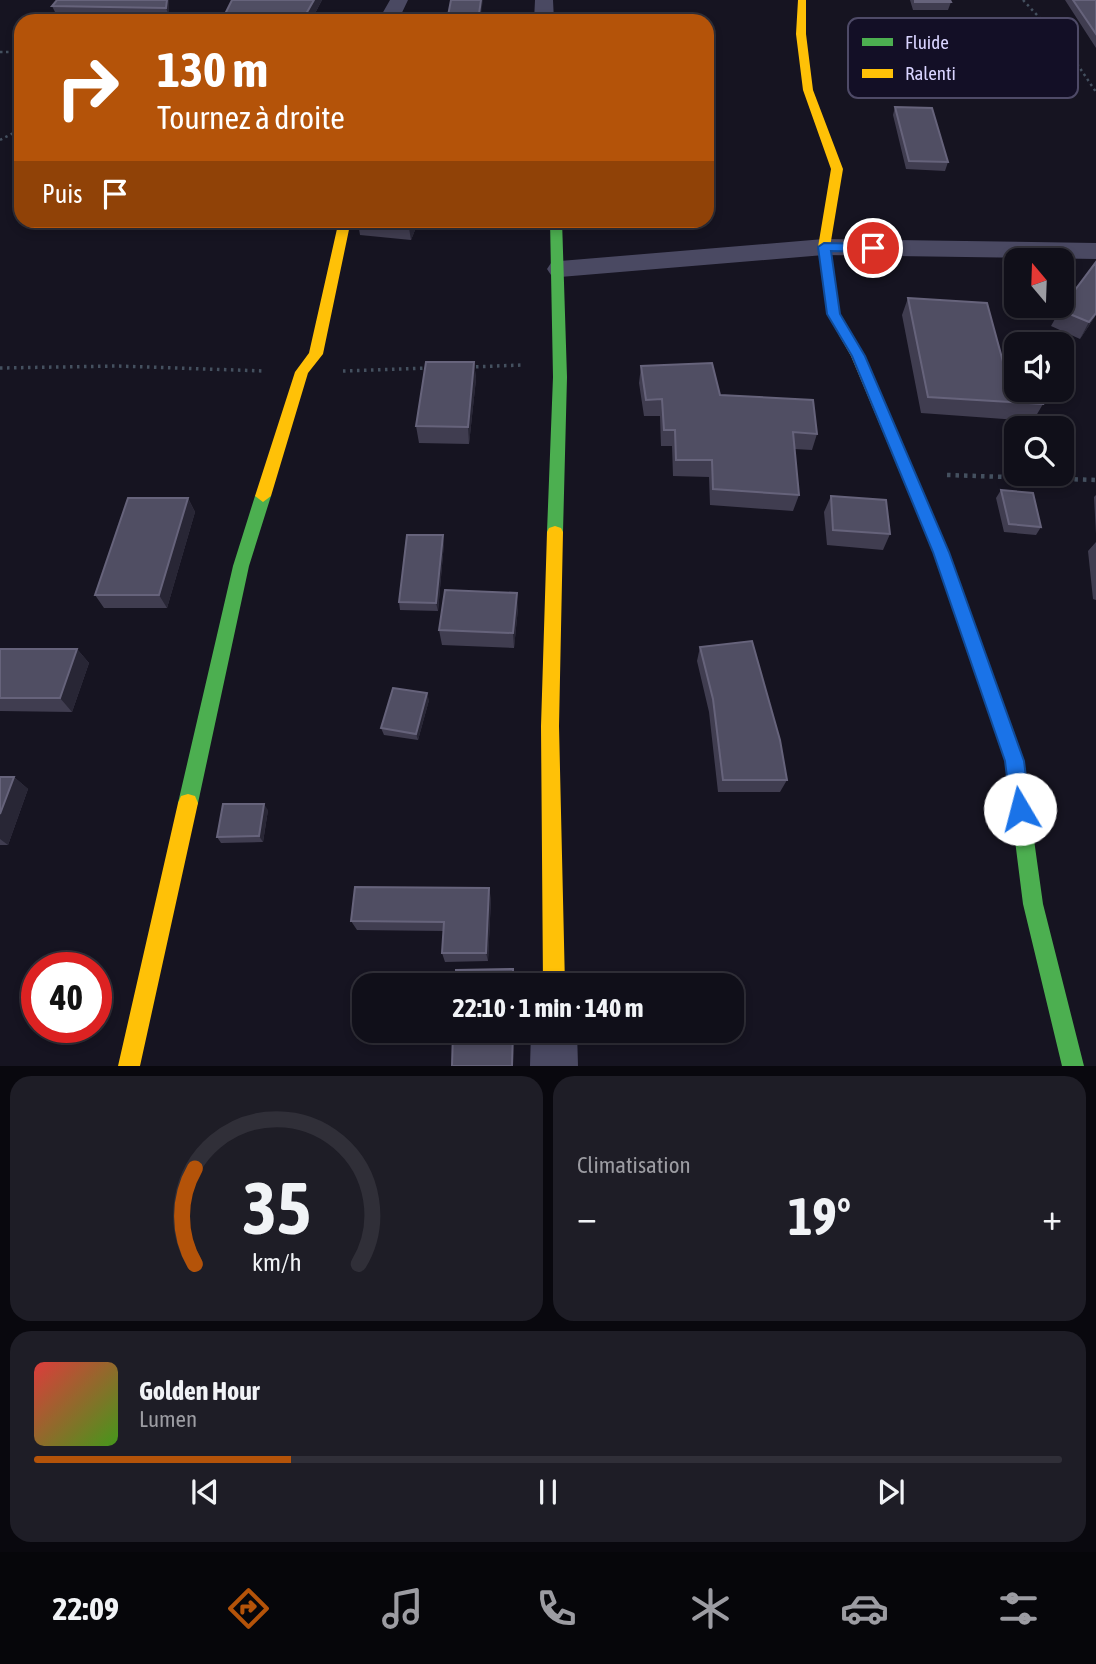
<!DOCTYPE html>
<html lang="fr">
<meta charset="utf-8">
<style>
:root{--surface:#100f19;--page:#1e1d26;--text:#f1f3f6;--muted:#9c9ca2;--line:#302f38;--accent:#b45309}
body{margin:0;font-family:"Asap Condensed",sans-serif;background:var(--page);color:var(--text);height:100vh;display:flex;flex-direction:column;font-size:26px;white-space:nowrap}
*{box-sizing:border-box;margin:0}
p{font-size:23px;color:var(--muted)}
.icon{flex:none;width:38px;height:38px;fill:none;stroke:currentColor;stroke-width:2;stroke-linecap:round;stroke-linejoin:round}
.map{position:relative;height:1066px;overflow:hidden}
.sheet{display:flex;flex-direction:column;gap:10px;padding:10px;background:#09080e;flex:1}
.sheet>*{flex:none}
.guide{position:absolute;left:14px;top:14px;width:700px;height:214px;border-radius:21px;box-shadow:0 4px 10px #0003,0 0 0 2px var(--line);background:#b45309;color:#fff;overflow:hidden}
.needle{width:46px;rotate:341deg}
.tools{position:absolute;left:1004px;top:248px;display:grid;gap:14px}
.tools a{display:grid;place-items:center;width:70px;height:70px;border-radius:14px;background:var(--surface);box-shadow:0 4px 10px #0003,0 0 0 2px var(--line);font-size:35px}
.speed{position:absolute;left:21px;top:952px;display:flex;gap:14px;font-size:35px;font-weight:700;text-align:center}
.speed>*{display:grid;place-content:center;width:91px;height:91px;border-radius:50%;background:var(--surface);box-shadow:0 4px 10px #0003,0 0 0 2px var(--line);line-height:1}
.speed .limit{border:10px solid #d22;background:#fff;color:#111}
.pin{position:absolute;display:grid;place-items:center;width:60px;height:60px;color:#fff;margin:-30px;border:4px solid #fff;border-radius:50%;box-shadow:0 2px 7px #0007}
.me{position:absolute;width:77px;margin:-38px;rotate:352deg;stroke-linejoin:round;filter:drop-shadow(0 0 5px #0008)}
.turn{display:flex;align-items:center;gap:24px;height:147px;padding:0 28px;font-size:32px}
.turn .icon{width:91px;height:91px;stroke-width:2.5}
.turn b{display:block;font-size:49px;line-height:60px}
.then{display:flex;align-items:center;height:66px;padding:0 28px;background:#0003;gap:14px;font-size:26px}
.big{font-size:52px;font-weight:700;line-height:1.1}
.sheet .widget{flex:1;display:flex;flex-direction:column;justify-content:center;gap:10px;min-width:0;padding:0 24px;border-radius:21px;background:var(--page)}
.sheet .dial{align-items:center;gap:0}
.dial svg{height:182px;overflow:visible;fill:none;stroke:var(--line);stroke-width:7;stroke-linecap:round;text-anchor:middle}
.dial text{fill:var(--text);stroke:none}
.song{display:flex;align-items:center;gap:21px}
.cover{width:84px;height:84px;border-radius:10px;background:linear-gradient(135deg,hsl(0 70% 55%),hsl(100 70% 35%))}
.played{height:7px;border-radius:4px;background:linear-gradient(90deg,var(--accent) 25%,var(--line) 25%)}
.keys{display:flex;justify-content:space-around;direction:ltr}
.heat{display:flex;justify-content:space-between;align-items:center;font-size:38px;direction:ltr}
.sheet .tiles{flex:1;display:grid;gap:10px;grid-template-columns:1fr 1fr}
.widget:last-child{grid-column:span 2}
.trip{position:absolute;left:352px;top:973px;width:392px;height:70px;border-radius:21px;background:var(--surface);box-shadow:0 4px 10px #0003,0 0 0 2px var(--line);font-weight:700;line-height:70px;text-align:center}
.dock{display:flex;height:112px;justify-content:space-around;align-items:center;background:#06060a;color:var(--muted)}
.dock .icon{width:49px;height:49px}
.dock .active{color:var(--accent)}
.dock b{font-size:32px;color:var(--text)}
.map>svg:first-child{display:block}
.lines{fill:none;stroke-linecap:round;stroke-linejoin:round}
.path-far2{stroke:#44505f;stroke-width:2.5;stroke-dasharray:2.5 3.5;stroke-linecap:butt}
.path-far1{stroke:#44505f;stroke-width:3.5;stroke-dasharray:2.5 4.5;stroke-linecap:butt}
.path{stroke:#44505f;stroke-width:4.5;stroke-dasharray:3.5 5;stroke-linecap:butt}
.street{fill:#4a4962;fill-rule:evenodd}
.fast{fill:#4caf50;fill-rule:evenodd}
.slow{fill:#ffc107;fill-rule:evenodd}
.wall{fill:#403d50}
.shaded-wall{fill:#282635}
.building{fill:#504e63;stroke:#66637b;stroke-width:2}
.route{fill:#1a73e8;stroke:#114b97;stroke-width:2}
.key{fill:#130f26;stroke:#4e4a67;stroke-width:2}
.key-label{font-size:19px;fill:#d9d4ff}
</style>
<div class="map">
<svg width="1096" height="1066" viewBox="0 0 1096 1066">
<rect width="100%" height="100%" fill="#161421"/>
<g class="lines">
<path class="path-far2" d="M1023,0L1063,43L1096,92
M147,21L157,0
M978,41L1062,43
M0,52H21
M0,140L21,129"/>
<path class="path-far1" d="M469,367L523,365
M0,368L117,366L265,371
M343,371L429,368"/>
<path class="path" d="M947,475L1096,480"/>
<path class="street" d="M390,0H408L398,21H378Z
M535,0H553L554,21H534Z
M824,239L1096,243V259L824,255L560,277L551,275L547,269L551,263L560,261Z
M531,1031H577L578,1066H530Z"/>
<path class="fast" d="M550,220H562L567,377L563,532L561,536H549L547,532L553,377Z
M887,420L894,425L949,552L1023,761L1043,904L1084,1066H1062L1023,904L1005,761L933,552L880,425Z
M263,490L271,496L249,566L198,803L195,810L188,812L181,810L178,803L233,566L255,496Z"/>
<path class="slow" d="M798,0H806V34L813,90L843,169L830,247L839,314L865,356L894,425L887,430L880,425L851,356L827,314L818,247L831,169L803,90L796,34Z
M339,220H351L323,354L308,373L271,496L263,502L255,496L295,372L309,353Z
M555,526L561,528L563,532L559,726L565,985H543L541,726L547,532L549,528Z
M188,794L195,796L198,803L140,1066H118L178,803L181,796Z"/>
</g>
<path class="wall" d="M57,0H169V16L56,14L52,6Z
M232,0H322L311,21H224L223,18Z
M910,0H950L951,2L948,10H913Z
M1065,0H1096V48Z
M895,107L948,162L945,171L906,169L893,115Z
M359,220H419L411,240L360,235L358,223Z
M1096,262V315L1080,339L1051,326L1060,310Z
M908,298L1043,404L1033,421L921,413L902,315Z
M474,362L476,379L469,444L419,443L416,426Z
M641,366L720,395L817,434L812,450L794,449L799,495L793,511L710,505L709,477L673,476L672,446H661L660,416H644L639,383Z
M1001,490L1041,527L1036,535L1004,532L996,498Z
M1096,495V534L1094,497Z
M831,496L890,534L883,550L827,545L824,512Z
M188,498L195,512L167,608H104L95,595Z
M1096,542V600L1093,599L1088,551Z
M444,543L438,611L400,610L399,602Z
M518,608L514,648L442,645L439,630Z
M700,647L787,780L780,792H718L709,712L697,661Z
M0,649H77L89,663L72,712L0,711Z
M429,700L418,740L384,735L381,728Z
M0,777H14L28,789L8,845H0Z
M268,810L263,842L221,843L217,837Z
M491,898L488,961L445,962L442,953L444,931L357,930L351,921Z"/>
<path class="shaded-wall" d="M167,0H169V16L166,8Z
M314,0H322L311,21H302Z
M481,0H483L480,21H478Z
M412,220H419L411,240L409,228Z
M1096,313V315L1080,339L1089,322Z
M474,362L476,379L469,444L468,427Z
M188,498L195,512L167,608L159,595Z
M443,535L444,543L438,611L436,603Z
M517,593L518,608L514,648L513,633Z
M77,649L89,663L72,712L60,698Z
M427,693L429,700L418,740L416,734Z
M14,777L28,789L8,845L0,839V814Z
M264,804L268,810L263,842L259,836Z
M489,888L491,898L488,961L486,953Z
M513,1031H514L513,1066H512Z"/>
<path class="building" d="M57,0H167L166,8L52,6Z
M232,0H314L302,21L223,18Z
M451,0H481L478,21H447Z
M915,0H950L951,2H915Z
M1073,0H1096V34Z
M630,18L679,20L678,21H630Z
M895,107L932,108L948,162L909,161Z
M359,220H412L409,228L358,223Z
M1096,262V313L1089,322L1060,310Z
M908,298L987,303L1005,369L1017,370V390H1039L1043,404L928,397Z
M426,362H474L468,427L416,426Z
M712,363L720,395L813,400L817,434L793,432L799,495L713,489L712,460H676L675,430H664L662,399L646,400L641,366Z
M1001,490L1033,493L1041,527L1009,524Z
M831,496L886,500L890,534L833,530Z
M128,498H188L159,595H95Z
M407,535H443L436,603L399,602Z
M445,590L517,593L513,633L439,630Z
M752,641L780,740L787,780H723L713,699L700,647Z
M0,649H77L60,698H0Z
M393,688L427,693L416,734L381,728Z
M0,777H14L0,814Z
M223,804H264L259,836L217,837Z
M355,887L489,888L486,953H442L444,922L351,921Z
M513,969V985H456V970Z
M453,1031H513L512,1066H452Z"/>
<path class="route" d="M824,243L873,244L879,248L873,252L831,251L840,314L865,356L949,552L1024,761L1030,809L1027,815L1020,818L1014,815L1011,809L1005,761L933,552L852,356L827,314L818,247Z"/>
<rect x="848" y="18" width="230" height="80" rx="10" class="key"/>
<rect x="862" y="38" width="31" height="8" fill="#4caf50"/>
<rect x="862" y="69" width="31" height="9" fill="#ffc107"/>
<g class="key-label">
<text x="905" y="49">Fluide</text>
<text x="905" y="80">Ralenti</text>
</g>
</svg>
<div class="tools">
<a><svg class="needle" viewBox="-14 -14 28 28"><path d="M0-13l5 13h-10z" fill="#e53935"/><path d="M0 13l5-13h-10z" fill="#9c9ca2"/></svg></a>
<a><svg class="icon" aria-label="sound" viewBox="0 0 24 24"><path d="M4 9h4l5-4v14l-5-4H4zM17 9q2 3 0 6"/></svg></a>
<a><svg class="icon" aria-label="search" viewBox="0 0 24 24"><circle cx="10" cy="10" r="6"/><path d="M15 15l6 6"/></svg></a>
</div>
<div class="speed"><div class="limit">40</div></div>
<div class="pin" style="left:873px;top:248px;background:#d93025"><svg class="icon" aria-label="arrive" viewBox="0 0 24 24"><path d="M6 21V4h12l-3 4 3 4H6"/></svg></div>
<svg class="me" style="left:1020px;top:809px" viewBox="-20 -20 40 40"><circle r="19" fill="#fff"/><path d="M0-13L10 11 0 6-10 11z" fill="#1a73e8"/></svg>
<div class="trip">22:10 · 1 min · 140 m</div>
<div class="guide">
<div class="turn"><svg class="icon" aria-label="right" viewBox="0 0 24 24"><path d="M7 20v-9h11M14 6l5 5-5 5"/></svg><div><b>130 m</b>Tournez à droite</div></div>
<div class="then">Puis<svg class="icon" aria-label="arrive" viewBox="0 0 24 24"><path d="M6 21V4h12l-3 4 3 4H6"/></svg></div>
</div>
</div>
<section class="sheet">
<div class="tiles">
<div class="widget dial"><svg viewBox="0 0 100 80">
<path d="M14 69A42 42 0 1 1 86 69"/>
<path d="M14 69A42 42 0 0 1 14 27" stroke="#b45309"/>
<text x="50" y="56" font-size="32" font-weight="700">35</text>
<text x="50" y="72" font-size="11">km/h</text>
</svg></div>
<div class="widget"><p>Climatisation</p>
<div class="heat"><a>−</a><b class="big">19°</b><a>+</a></div>
</div>
<div class="widget">
<div class="song"><i class="cover"></i><div><b>Golden Hour</b><p>Lumen</p></div></div>
<div class="played"></div>
<div class="keys"><svg class="icon" aria-label="previous" viewBox="0 0 24 24"><path d="M18 5L8 12l10 7zM5 5v14"/></svg><svg class="icon" aria-label="pause" viewBox="0 0 24 24"><path d="M8 5v14M16 5v14"/></svg><svg class="icon" aria-label="next" viewBox="0 0 24 24"><path d="M6 5l10 7-10 7zM19 5v14"/></svg></div>
</div>
</div>
</section>
<nav class="dock">
<b>22:09</b>
<svg class="icon active" aria-label="directions" viewBox="0 0 24 24"><path d="M12 3l9 9-9 9-9-9zM9 14v-3h6M13 9l2 2-2 2"/></svg>
<svg class="icon" aria-label="music" viewBox="0 0 24 24"><path d="M9 18V5l10-2v13"/><circle cx="6" cy="18" r="3"/><circle cx="16" cy="16" r="3"/></svg>
<svg class="icon" aria-label="phone" viewBox="0 0 24 24"><path d="M5 4h4l2 5-3 2q2 4 5 5l2-3 5 2v4C11 20 4 13 5 4z"/></svg>
<svg class="icon" aria-label="climate" viewBox="0 0 24 24"><path d="M12 3v18M4 7l16 10M4 17L20 7"/></svg>
<svg class="icon" aria-label="car" viewBox="0 0 24 24"><path d="M5 17H2v-5l4-1 3-4h7l3 4 3 1v5h-3M9 17h6M6 11h13"/><circle cx="7" cy="17" r="2"/><circle cx="17" cy="17" r="2"/></svg>
<svg class="icon" aria-label="filters" viewBox="0 0 24 24"><path d="M4 7h16M4 17h16"/><circle cx="9" cy="7" r="2"/><circle cx="15" cy="17" r="2"/></svg>
</nav>
